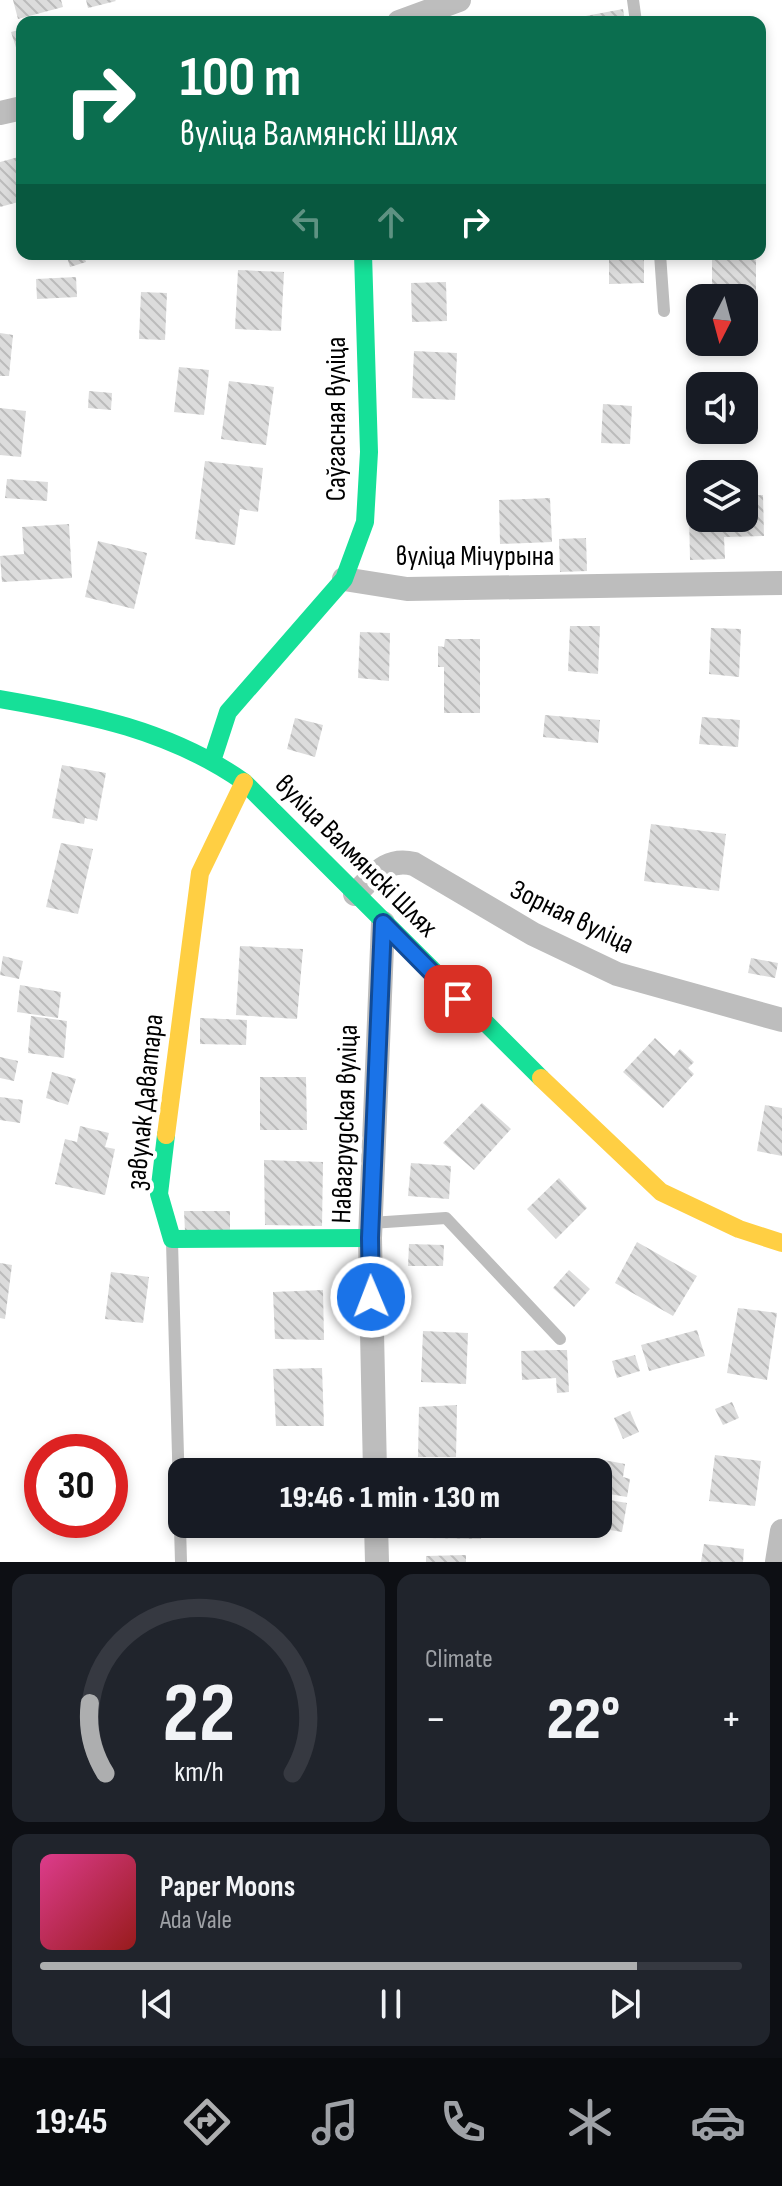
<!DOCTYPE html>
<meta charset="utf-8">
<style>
:root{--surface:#171b24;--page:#20242c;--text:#f1f3f6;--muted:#9ea1a6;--line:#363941;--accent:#adaeaf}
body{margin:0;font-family:"Sofia Sans Condensed",sans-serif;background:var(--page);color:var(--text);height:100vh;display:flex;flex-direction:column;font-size:30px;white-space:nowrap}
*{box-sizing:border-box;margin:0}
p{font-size:26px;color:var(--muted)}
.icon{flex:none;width:44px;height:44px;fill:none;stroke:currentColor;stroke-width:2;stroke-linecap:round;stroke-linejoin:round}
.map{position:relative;height:1562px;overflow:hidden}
.sheet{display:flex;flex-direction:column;gap:12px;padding:12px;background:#0d0f14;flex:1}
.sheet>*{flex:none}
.top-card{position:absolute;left:16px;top:16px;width:750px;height:244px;border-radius:16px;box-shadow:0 4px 12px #0003;background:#0b6e4f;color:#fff;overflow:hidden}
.needle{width:52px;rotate:186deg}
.fabs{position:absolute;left:686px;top:284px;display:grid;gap:16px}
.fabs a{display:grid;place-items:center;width:72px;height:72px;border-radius:16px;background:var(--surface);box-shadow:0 4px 12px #0003;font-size:40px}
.speed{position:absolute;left:24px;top:1434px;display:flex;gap:16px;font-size:40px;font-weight:700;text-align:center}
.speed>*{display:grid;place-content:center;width:104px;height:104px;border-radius:50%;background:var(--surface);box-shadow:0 4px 12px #0003;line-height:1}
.speed .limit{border:12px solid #d22;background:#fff;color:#111}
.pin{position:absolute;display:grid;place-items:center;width:68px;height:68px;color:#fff;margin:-34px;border-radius:16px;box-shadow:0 4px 12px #0006}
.me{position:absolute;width:88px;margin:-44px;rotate:359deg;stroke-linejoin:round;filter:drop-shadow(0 0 6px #0008)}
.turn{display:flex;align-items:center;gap:28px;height:168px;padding:0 32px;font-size:36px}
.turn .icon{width:104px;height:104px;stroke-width:2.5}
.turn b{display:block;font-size:56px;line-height:68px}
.lanes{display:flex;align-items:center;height:76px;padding:0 32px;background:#0003;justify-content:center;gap:40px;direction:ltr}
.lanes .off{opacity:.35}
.big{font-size:60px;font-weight:800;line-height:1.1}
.sheet .widget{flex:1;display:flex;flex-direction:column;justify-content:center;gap:12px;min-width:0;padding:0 28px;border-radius:16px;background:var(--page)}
.sheet .dial{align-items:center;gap:0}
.dial svg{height:208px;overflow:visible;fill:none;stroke:var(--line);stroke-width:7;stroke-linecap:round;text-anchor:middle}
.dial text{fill:var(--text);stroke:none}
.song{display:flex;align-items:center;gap:24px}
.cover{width:96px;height:96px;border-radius:12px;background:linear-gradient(135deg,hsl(330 70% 55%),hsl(0 70% 35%))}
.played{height:8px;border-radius:4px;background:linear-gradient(90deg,var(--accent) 85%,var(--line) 85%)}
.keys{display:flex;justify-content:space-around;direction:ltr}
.heat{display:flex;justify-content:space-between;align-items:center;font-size:44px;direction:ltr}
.sheet .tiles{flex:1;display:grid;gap:12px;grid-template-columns:1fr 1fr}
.widget:last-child{grid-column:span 2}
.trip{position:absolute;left:168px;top:1458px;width:444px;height:80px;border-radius:16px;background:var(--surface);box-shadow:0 4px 12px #0003;font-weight:800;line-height:80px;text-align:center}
.dock{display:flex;height:128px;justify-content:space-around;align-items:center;background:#090b0e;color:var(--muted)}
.dock .icon{width:56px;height:56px}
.dock .selected{color:var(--accent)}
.dock b{font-size:36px;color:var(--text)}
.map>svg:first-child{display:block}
.building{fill:url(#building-back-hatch)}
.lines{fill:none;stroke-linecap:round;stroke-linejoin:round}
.lane{stroke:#bdbdbd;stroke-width:12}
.street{stroke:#bdbdbd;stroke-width:24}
.fast{stroke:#16e098;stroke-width:18}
.slow{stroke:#ffcf43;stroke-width:18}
.route-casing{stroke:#114b97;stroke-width:20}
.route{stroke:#1a73e8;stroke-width:14}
.labels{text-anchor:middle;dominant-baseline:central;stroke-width:8;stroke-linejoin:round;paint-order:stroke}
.street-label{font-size:28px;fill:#000;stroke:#fff}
</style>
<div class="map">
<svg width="782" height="1562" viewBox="0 0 782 1562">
<defs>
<pattern id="building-back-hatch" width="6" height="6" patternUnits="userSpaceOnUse" patternTransform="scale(2)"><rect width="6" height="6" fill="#dcdcdc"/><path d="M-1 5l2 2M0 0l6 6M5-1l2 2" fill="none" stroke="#bbb"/></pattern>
</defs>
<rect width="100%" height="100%" fill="#fff"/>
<path class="building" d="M13,0H61L63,7L18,19Z
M86,0H115L116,1L88,8Z
M623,9L625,22H560L559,21Z
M22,29V59L20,60L11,32Z
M22,156V201L0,207V162Z
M66,254H83L86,262L70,267Z
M609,254H644V283L609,284Z
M712,256H756V293L712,292Z
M238,270L284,272L281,331L235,329Z
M76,277L77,297L37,299L36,279Z
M446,282L447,321L412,322L411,283Z
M141,292L167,293L165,340L139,339Z
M0,333L13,335L9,376H0Z
M414,351L457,353L455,400L412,398Z
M179,367L209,370L204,415L174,412Z
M229,381L274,387L266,445L221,439Z
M89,391L112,393L111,410L88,408Z
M603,404L632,406L630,444L601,443Z
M0,408L26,411L21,457L0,455Z
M205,461L263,468L258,512L240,509L235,545L195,539Z
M7,479L48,482L47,501L5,498Z
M763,495L764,536L724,537L725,559L690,560L689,513H700V518H744V496Z
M550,498L552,542L500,544L499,500Z
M69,524L72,578L2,582L0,556L24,554L22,527Z
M586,538L587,571L560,572L559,539Z
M98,541L147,553L134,609L85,597Z
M570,626H600L598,674L568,671Z
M711,628L741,629L739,677L709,674Z
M360,632L390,633L389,681L358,678Z
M445,639H480V713H444V667H438V646L444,647Z
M545,715L600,720L598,743L543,737Z
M702,717L740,720L738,747L699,744Z
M295,718L323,725L315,757L287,749Z
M62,765L106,773L97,821L85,818L84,824L52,818Z
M651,824L726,834L719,891L644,881Z
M61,843L93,849L78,914L46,907Z
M240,946L303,949L297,1019L236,1015Z
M3,956L23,961L19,979L0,975Z
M751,958L778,963L775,978L748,973Z
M20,985L61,992L58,1018L17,1012Z
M31,1016L67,1021L64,1058L28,1053Z
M200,1018L247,1020L246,1045L200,1044Z
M655,1038L674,1056L680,1049L694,1062L688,1068L694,1074L663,1108L623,1072Z
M0,1057L18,1061L14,1081L0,1078Z
M52,1072L76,1079L68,1105L46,1098Z
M260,1077H306L307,1130H260Z
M0,1097L23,1100L20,1123L0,1120Z
M482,1103L511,1129L474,1170L443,1143Z
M765,1105L782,1108V1156L757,1151Z
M80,1126L109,1133L105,1147L115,1149L105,1195L55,1184L65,1139L77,1142Z
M264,1160L323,1162L322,1226L265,1225Z
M411,1163L451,1166L449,1199L408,1196Z
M559,1178L587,1208L556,1239L527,1209Z
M184,1211H230V1231H185Z
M637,1242L697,1276L673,1316L615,1283Z
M409,1244L444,1245L443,1266H408Z
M0,1263L12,1265L5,1319L0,1318Z
M569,1270L590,1289L574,1307L553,1288Z
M111,1272L149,1277L143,1323L105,1319Z
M323,1290L324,1340L275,1339L273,1292Z
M738,1308L777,1313L767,1380L727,1373Z
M697,1330L705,1356L649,1371L641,1345Z
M423,1331L468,1333L466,1384L421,1382Z
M555,1350H567L569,1392L557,1393L556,1378L522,1380L521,1351Z
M635,1355L640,1371L617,1378L612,1361Z
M322,1368L324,1426H276L273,1369Z
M732,1402L739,1418L723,1425L715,1409Z
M457,1405L456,1457H418L419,1407Z
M630,1411L639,1432L623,1439L614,1418Z
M715,1455L761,1461L755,1506L709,1501Z
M604,1460L625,1464L623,1477L630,1479L627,1497L598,1492Z
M317,1464V1472H275V1465Z
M598,1498L627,1503L622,1532L592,1527L598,1524Z
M426,1524H482L481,1539L425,1538Z
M704,1544L744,1549L743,1562H701Z
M466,1555V1562H426V1556Z"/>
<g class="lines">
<path class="lane" d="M633,0L636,22
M660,254L664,311
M371,1223L446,1218L560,1339
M172,1242L181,1562"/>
<path class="street" d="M399,22L459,0
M0,113L22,108
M344,579L407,589L782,583
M355,894C374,876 386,857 414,864L533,934L617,974L782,1020
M375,1472L370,1238L383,923
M376,1524L377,1562
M777,1562L782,1531"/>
<path class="fast" d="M0,699C87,714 170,730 244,782L541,1078
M213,758L228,712L344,579L365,522L369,452L363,254
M166,1135L159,1194L172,1239L370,1238"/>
<path class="slow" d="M541,1078L661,1192L739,1229L782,1243
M166,1135L200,873L244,782"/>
</g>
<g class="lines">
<g class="route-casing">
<path id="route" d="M371,1297L370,1238L383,923L458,999"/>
</g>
<use href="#route" class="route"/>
</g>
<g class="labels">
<g class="street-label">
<text transform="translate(336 419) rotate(-90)">Саўгасная вуліца</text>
<text x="475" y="556">вуліца Мічурына</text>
<text transform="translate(356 856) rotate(45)">вуліца Валмянскі Шлях</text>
<text transform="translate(572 917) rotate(26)">Зорная вуліца</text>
<text transform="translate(145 1102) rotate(-84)">завулак Даватара</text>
<text transform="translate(345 1124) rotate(-88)">Навагрудская вуліца</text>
</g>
</g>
</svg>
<div class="fabs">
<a><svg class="needle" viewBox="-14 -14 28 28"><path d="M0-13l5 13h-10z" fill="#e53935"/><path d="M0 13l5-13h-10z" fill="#9ea1a6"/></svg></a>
<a><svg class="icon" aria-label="sound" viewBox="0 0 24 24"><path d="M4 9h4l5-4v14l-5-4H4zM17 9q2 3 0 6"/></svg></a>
<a><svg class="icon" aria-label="layers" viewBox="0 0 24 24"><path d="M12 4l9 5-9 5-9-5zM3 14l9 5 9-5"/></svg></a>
</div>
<div class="speed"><div class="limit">30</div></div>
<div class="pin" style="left:458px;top:999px;background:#d93025"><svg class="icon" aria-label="arrive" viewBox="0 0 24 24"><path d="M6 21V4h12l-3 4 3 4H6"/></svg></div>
<svg class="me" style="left:371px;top:1297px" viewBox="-20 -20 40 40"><circle r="17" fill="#1a73e8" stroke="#fff" stroke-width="3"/><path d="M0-11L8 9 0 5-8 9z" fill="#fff"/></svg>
<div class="trip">19:46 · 1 min · 130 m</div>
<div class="top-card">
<div class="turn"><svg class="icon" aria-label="right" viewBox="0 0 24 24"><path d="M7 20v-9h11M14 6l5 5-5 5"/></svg><div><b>100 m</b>вуліца Валмянскі Шлях</div></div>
<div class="lanes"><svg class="icon off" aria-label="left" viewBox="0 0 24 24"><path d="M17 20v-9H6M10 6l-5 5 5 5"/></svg><svg class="icon off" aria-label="ahead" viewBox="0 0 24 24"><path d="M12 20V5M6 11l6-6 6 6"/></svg><svg class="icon" aria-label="right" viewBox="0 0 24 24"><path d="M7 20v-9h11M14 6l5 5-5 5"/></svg></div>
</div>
</div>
<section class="sheet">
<div class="tiles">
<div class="widget dial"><svg viewBox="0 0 100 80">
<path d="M14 69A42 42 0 1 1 86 69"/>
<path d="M14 69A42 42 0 0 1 8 42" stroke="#adaeaf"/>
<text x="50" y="56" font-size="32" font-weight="700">22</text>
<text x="50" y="72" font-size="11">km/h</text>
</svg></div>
<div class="widget"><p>Climate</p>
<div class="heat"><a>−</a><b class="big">22°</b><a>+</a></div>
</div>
<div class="widget">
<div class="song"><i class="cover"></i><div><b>Paper Moons</b><p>Ada Vale</p></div></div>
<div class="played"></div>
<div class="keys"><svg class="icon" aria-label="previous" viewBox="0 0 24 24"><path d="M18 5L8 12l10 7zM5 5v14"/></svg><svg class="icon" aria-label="pause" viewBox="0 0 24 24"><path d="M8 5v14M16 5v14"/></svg><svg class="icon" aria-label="next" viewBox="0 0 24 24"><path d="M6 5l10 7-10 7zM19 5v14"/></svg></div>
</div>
</div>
</section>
<nav class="dock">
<b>19:45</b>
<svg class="icon selected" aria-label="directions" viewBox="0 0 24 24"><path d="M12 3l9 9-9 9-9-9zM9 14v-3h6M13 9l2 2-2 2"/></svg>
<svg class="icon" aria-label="music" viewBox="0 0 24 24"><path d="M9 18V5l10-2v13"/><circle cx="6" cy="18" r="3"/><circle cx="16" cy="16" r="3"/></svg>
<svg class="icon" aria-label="phone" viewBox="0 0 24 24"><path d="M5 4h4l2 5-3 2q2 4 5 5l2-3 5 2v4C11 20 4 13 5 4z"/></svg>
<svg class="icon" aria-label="climate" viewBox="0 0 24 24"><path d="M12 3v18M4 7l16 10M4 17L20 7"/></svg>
<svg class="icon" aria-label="car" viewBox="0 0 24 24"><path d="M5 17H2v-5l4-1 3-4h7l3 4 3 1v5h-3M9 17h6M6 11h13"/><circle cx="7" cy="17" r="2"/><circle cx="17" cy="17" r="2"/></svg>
</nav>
